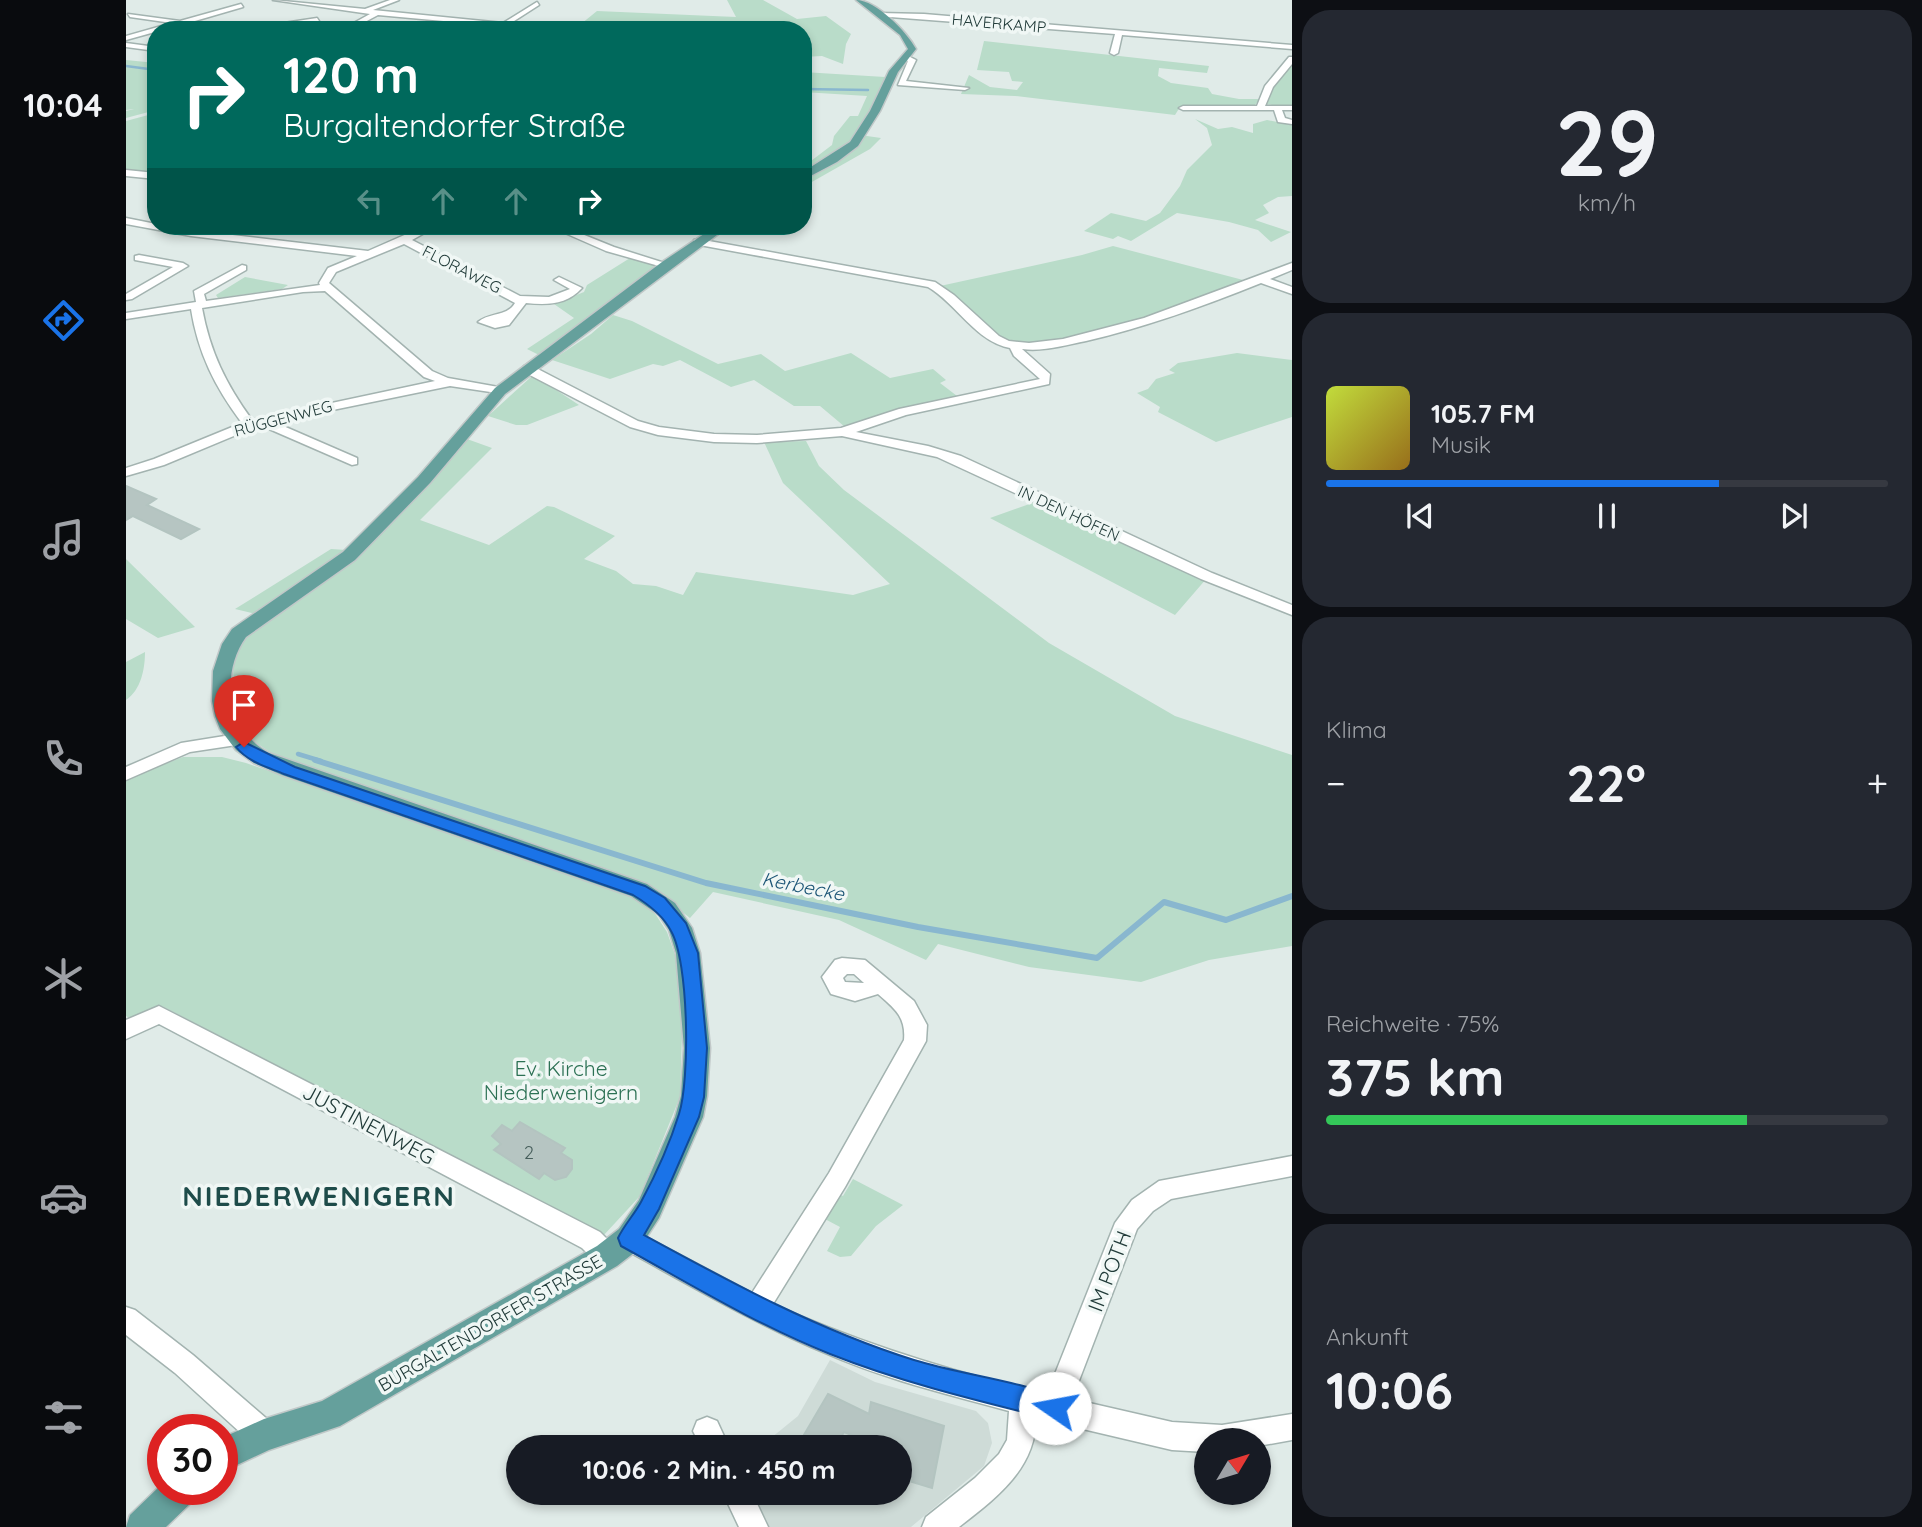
<!DOCTYPE html>
<html lang="de">
<meta charset="utf-8">
<style>
:root{--surface:#171b24;--page:#242831;--text:#f1f3f6;--muted:#9ea1a6;--line:#363941;--accent:#1a73e8}
body{margin:0;font-family:Quicksand,sans-serif;background:var(--page);color:var(--text);height:100vh;display:flex;flex-direction:column;font-size:26px;white-space:nowrap}
*{box-sizing:border-box;margin:0}
p{font-size:23px;color:var(--muted)}
.icon{flex:none;width:38px;height:38px;fill:none;stroke:currentColor;stroke-width:2;stroke-linecap:round;stroke-linejoin:round}
.map{position:relative;flex:1;overflow:hidden}
.side{display:flex;flex-direction:column;gap:10px;padding:10px;background:#0d0f14;width:630px}
.side>*{flex:none}
.top-card{position:absolute;left:21px;top:21px;width:665px;height:214px;border-radius:28px;box-shadow:0 4px 10px #0003;background:#00695c;color:#fff;overflow:hidden}
.needle{width:46px;rotate:52deg}
.controls{position:absolute;left:1068px;top:1428px;display:grid;gap:14px}
.controls a{display:grid;place-items:center;width:77px;height:77px;border-radius:50%;background:var(--surface);box-shadow:0 4px 10px #0003;font-size:35px}
.speed{position:absolute;left:21px;top:1414px;display:flex;gap:14px;font-size:35px;font-weight:700;text-align:center}
.speed>*{display:grid;place-content:center;width:91px;height:91px;border-radius:50%;background:var(--surface);box-shadow:0 4px 10px #0003;line-height:1}
.speed .limit{border:10px solid #d22;background:#fff;color:#111}
.pin{position:absolute;display:grid;place-items:center;width:60px;height:60px;color:#fff;margin:-72px -30px;border-radius:50% 50% 50% 0;rotate:-45deg;box-shadow:0 0 7px #0007}
.pin .icon{rotate:45deg}
.me{position:absolute;width:77px;margin:-38px;rotate:282deg;stroke-linejoin:round;filter:drop-shadow(0 0 5px #0008)}
.turn{display:flex;align-items:center;gap:24px;height:147px;padding:0 21px;font-size:32px}
.turn .icon{width:91px;height:91px;stroke-width:2.5}
.turn b{display:block;font-size:49px;line-height:60px}
.lanes{display:flex;align-items:center;height:66px;padding:0 21px;background:#0003;justify-content:center;gap:35px;direction:ltr}
.lanes .off{opacity:.35}
.big{font-size:52px;font-weight:700;line-height:1.1}
.side .tile{flex:1;display:flex;flex-direction:column;justify-content:center;gap:10px;min-width:0;padding:0 24px;border-radius:28px;background:var(--page)}
.side .dial{align-items:center;gap:0}
.dial b{font-size:91px;line-height:1}
.song{display:flex;align-items:center;gap:21px}
.cover{width:84px;height:84px;border-radius:10px;background:linear-gradient(135deg,hsl(70 70% 55%),hsl(40 70% 35%))}
.played{height:7px;border-radius:4px;background:linear-gradient(90deg,var(--accent) 70%,var(--line) 70%)}
.keys{display:flex;justify-content:space-around;direction:ltr}
.heat{display:flex;justify-content:space-between;align-items:center;font-size:38px;direction:ltr}
.charge{height:10px;border-radius:5px;background:linear-gradient(90deg,#34c759 75%,var(--line) 0)}
.trip{position:absolute;left:380px;top:1435px;width:406px;height:70px;border-radius:35px;background:var(--surface);box-shadow:0 4px 10px #0003;font-weight:700;line-height:70px;text-align:center}
main{display:flex;flex:1;min-height:0}
.menu{display:flex;flex-direction:column;width:126px;justify-content:space-around;align-items:center;background:#090b0e;color:var(--muted)}
.menu .icon{width:49px;height:49px}
.menu .current{color:var(--accent)}
.menu b{font-size:32px;color:var(--text)}
.map>svg:first-child{display:block}
.built{fill:#cedbd7}
.green{fill:#b9dcc9}
.lines{fill:none;stroke-linecap:round;stroke-linejoin:round}
.stream-far2{stroke:#89b7cf;stroke-width:2.5}
.stream-far1{stroke:#89b7cf;stroke-width:4.5}
.stream{stroke:#89b7cf;stroke-width:6}
.building{fill:#b6c5c2;stroke:#b3c4c0;stroke-width:2}
.minor-casing{stroke:#a3b3b0;stroke-width:3}
.major-casing{stroke:#c1c8c8;stroke-width:3}
.minor{fill:#fff;fill-rule:evenodd}
.major{fill:#65a09c;fill-rule:evenodd}
.route{fill:#1a73e8;stroke:#114b97;stroke-width:2}
.labels{text-anchor:middle;dominant-baseline:central;stroke-width:7;stroke-linejoin:round;paint-order:stroke}
.far-street-label{font-size:16px;fill:#213b39;stroke:#f0f7f5}
.near-number-label{font-size:18px;fill:#465e5b}
.street-label{font-size:18px;fill:#213b39;stroke:#f0f7f5}
.water-label{font-size:19px;font-style:italic;fill:#1c5576;stroke:#f0f7f5}
.near-park-label{font-size:21px;fill:#2c7154;stroke:#f0f7f5}
.near-street-label{font-size:21px;fill:#213b39;stroke:#f0f7f5}
.near-district-label{font-size:28px;font-weight:bold;letter-spacing:2px;fill:#1e4c4a;stroke:#f0f7f5}
</style>
<main>
<nav class="menu">
<b>10:04</b>
<svg class="icon current" aria-label="directions" viewBox="0 0 24 24"><path d="M12 3l9 9-9 9-9-9zM9 14v-3h6M13 9l2 2-2 2"/></svg>
<svg class="icon" aria-label="music" viewBox="0 0 24 24"><path d="M9 18V5l10-2v13"/><circle cx="6" cy="18" r="3"/><circle cx="16" cy="16" r="3"/></svg>
<svg class="icon" aria-label="phone" viewBox="0 0 24 24"><path d="M5 4h4l2 5-3 2q2 4 5 5l2-3 5 2v4C11 20 4 13 5 4z"/></svg>
<svg class="icon" aria-label="climate" viewBox="0 0 24 24"><path d="M12 3v18M4 7l16 10M4 17L20 7"/></svg>
<svg class="icon" aria-label="car" viewBox="0 0 24 24"><path d="M5 17H2v-5l4-1 3-4h7l3 4 3 1v5h-3M9 17h6M6 11h13"/><circle cx="7" cy="17" r="2"/><circle cx="17" cy="17" r="2"/></svg>
<svg class="icon" aria-label="filters" viewBox="0 0 24 24"><path d="M4 7h16M4 17h16"/><circle cx="9" cy="7" r="2"/><circle cx="15" cy="17" r="2"/></svg>
</nav>
<div class="map">
<svg width="1166" height="1527" viewBox="0 0 1166 1527">
<rect width="100%" height="100%" fill="#e0ebe8"/>
<path class="built" d="M704,1360L749,1382L850,1411L862,1423L866,1443L858,1466L785,1527H639L623,1493H774V1447H634L672,1416Z"/>
<path class="green" d="M601,0H637L671,19L700,16L725,34L720,44L717,64L696,56L677,57V30H441L450,28L471,11L610,17Z
M858,41L1083,66L1081,73L1033,68L1032,76L1045,83L1082,88L1086,94L1113,99H1134L1128,106L1054,107L1049,115L889,96L835,94L843,75L864,87L891,90L897,82L886,81L883,72L851,70Z
M0,60L30,63V110L0,118V111L8,109L0,110Z
M1166,63V107L1138,104L1145,90Z
M677,72L759,77L757,88L726,144L677,173V167L706,145L708,136L724,116H732L741,96L677,92Z
M26,114L30,115V174L0,171V121Z
M1069,119L1092,129L1106,127L1127,133V124L1141,120L1166,125V196L1152,197L1137,205L1143,213L1129,220L1165,232L1145,242L1132,230L1103,222L1051,213L1005,241L992,236L987,239L958,231L985,213L1020,221L1034,213L1054,186L1061,170L1086,145L1081,128Z
M734,135L755,138L744,149L677,187V177Z
M987,246L1121,281C1066,301 940,354 885,341C858,335 834,304 814,286L956,255Z
M504,258L525,263L529,268L413,355L401,349L448,318L428,304L458,292L461,285Z
M119,277L162,285L156,289L92,298L90,295Z
M487,315L506,321L592,364L635,354L659,371L725,353L764,378L807,369L820,380L814,383L835,399L777,409L719,427L694,406H668L628,380L605,387L554,360L537,366L527,364L484,379L426,360L465,334Z
M1111,353L1166,360V417L1090,442L1032,412L1034,407L1011,393L1022,389L1030,379L1049,373L1043,370L1052,363Z
M405,377L412,378L453,405L401,425H390L362,416Z
M341,439L366,448L294,520L363,545L421,506L428,507L489,536L458,559L490,571L507,584L530,586L557,595L570,572L727,595L764,584L657,483L638,442L680,441L693,466L718,490L923,643L1049,716L1166,755V946L1083,960L1015,982L903,967L812,944L800,960L713,920L587,892L564,918L520,884L147,754C140,749 130,744 125,737C110,721 102,668 111,647C118,635 133,626 143,617L109,609L205,549L236,551Z
M912,501L1081,578L1049,615L864,518Z
M0,559L69,627L32,638L0,619Z
M19,652C19,669 15,690 0,700V662Z
M57,757H96L120,763L501,893L517,902L530,915L541,932L553,966L556,1034L554,1097L514,1196L477,1236L36,1006L5,1019L0,1016V779Z
M727,1179L777,1205L750,1226L725,1256L714,1257L701,1251L714,1227L697,1218L712,1194L717,1196Z"/>
<g class="lines">
<path class="stream-far2" d="M0,66L30,70
M677,89L742,90"/>
<path class="stream-far1" d="M172,754L195,761"/>
<path class="stream" d="M189,760L580,883L792,927L971,958L1038,902L1100,920L1166,896"/>
</g>
<path class="building" d="M0,486L30,499L21,505L73,529L55,539L7,516L0,520Z
M394,1122L439,1148L435,1153L446,1160V1169L440,1177L429,1180L418,1173L413,1179L368,1150L375,1144L366,1136L376,1125L386,1131Z
M702,1394L743,1414L745,1402L818,1426L806,1488L780,1480L784,1468L774,1465V1447H737L738,1440L718,1432L709,1447H685L675,1440Z"/>
<g class="lines">
<g class="minor-casing">
<path id="minor" d="M147,0L239,9L264,0H273L247,10L377,23L411,2L413,5L385,23L431,29H375L372,26L252,15L224,30H215L244,14Z
M115,4L117,7L62,23L74,26L73,30L54,25L0,40V36L46,23L4,17L2,14L54,21Z
M753,13L798,14L1166,45V49L996,35L992,53L988,55L984,53L989,34L751,16Z
M191,18L193,21L150,29L124,28Z
M0,43L30,47V51L0,47Z
M780,55L790,60L780,81L843,88L839,90L772,85L782,61L776,57Z
M1163,57H1166V64L1147,87L1139,106H1166V110H1156L1159,118L1166,120V124L1152,122L1148,110H1057L1053,108L1057,106H1131L1139,86Z
M0,170L30,173V179L0,176Z
M0,218L30,224V226L242,251L299,226H311L286,240L394,296L423,297L444,289L428,280L433,277L456,288C441,305 421,305 400,303L383,325L369,328L352,322C364,312 381,317 389,303L278,244L210,272L203,283L306,371L322,378L378,388V394L324,386L148,422L231,458V464L226,465L134,425L38,465L0,476V468L28,459L116,423C89,387 72,353 65,309L0,319V313L70,302L68,291L116,265L120,266V270L78,294L80,301L194,285L193,283L202,268L231,256L65,236L0,224ZM199,291L298,377L309,381L126,420C100,384 84,352 76,308L177,292Z
M423,226H436L488,247L545,265L540,268L480,251Z
M572,239L809,282L828,295L873,336L883,341L903,343L937,339L1018,318L1166,263V270L1144,279L1166,287V294L1135,283C1078,306 1020,327 960,341C940,345 917,352 896,349L924,374L923,384L780,415L730,432L802,446L835,456L1086,573L1166,605V615L1075,579L811,457L716,436L631,443L588,442L532,435L504,427L398,372V366H406L512,421L533,427L588,434L631,435L715,428L773,409L914,379L888,356L884,348C850,342 830,303 802,287L568,244V240Z
M13,255L57,263L62,266L6,299L0,300V294L47,267L9,260V256Z
M111,734L117,736L120,740L117,744L64,752L0,780V767L55,743Z
M716,958L739,960L788,1001L801,1025L800,1041L719,1187L647,1304C736,1344 826,1372 921,1394L989,1223L1006,1200L1033,1181L1166,1156V1176L1045,1199L1027,1211L1011,1229L946,1399L1046,1422L1096,1425L1166,1414V1440L1132,1446V1440H1080V1452L1046,1450L910,1418C910,1469 870,1498 833,1527H796L800,1517L849,1478L873,1454L881,1440L883,1411C821,1394 758,1379 699,1353C628,1323 562,1284 494,1247L491,1239L494,1231L503,1228L626,1293L703,1173L778,1040C780,1017 769,1009 752,994L729,1001L705,994L696,977L709,960ZM721,974H728L738,983L719,982L717,978Z
M33,1006L474,1232L490,1248L493,1256L490,1264L481,1268L472,1264L456,1248L33,1024L0,1039V1020Z
M0,1307L9,1310L67,1355L148,1425L152,1435L148,1445L138,1449L128,1445L49,1373L0,1335Z
M581,1417L591,1421L603,1447H575L567,1431L571,1421Z
M597,1493H626L642,1527H613Z"/>
</g>
<g class="major-casing">
<path id="major" d="M730,0C750,0 781,32 790,49L772,72L754,111L732,146L711,162L677,180V172L724,142L744,111L763,71L782,49L774,35Z
M590,226H603L379,394L304,483L229,560L120,637C93,675 102,731 143,753L521,884L549,903L566,928L574,953L584,1048L581,1096L577,1117L533,1218L513,1249L491,1266L214,1426L143,1450L96,1472V1438L138,1419L196,1401L471,1246L493,1229L513,1200L549,1117L555,1096L558,1048L550,953L543,930L533,915L505,896L156,775L128,763L110,750L94,729L89,716L86,701L87,671L96,644L106,629L217,552L292,477L369,388L536,262Z
M37,1483V1489H72L67,1501L40,1527H0L4,1515Z"/>
</g>
<use href="#minor" class="minor"/>
<use href="#major" class="major"/>
</g>
<path class="route" d="M118,742L169,767L519,886L539,898L560,923L572,953L581,1048L578,1097L573,1117L533,1209L518,1235C606,1283 692,1330 788,1360C837,1375 890,1380 937,1399L941,1408L937,1416L929,1420C853,1401 777,1383 704,1354C631,1325 564,1284 495,1246L492,1238C498,1225 508,1215 515,1202C529,1176 544,1143 553,1114C564,1080 563,962 545,931C537,915 522,904 507,895L158,774C141,767 122,762 110,747Z"/>
<g class="labels">
<g class="far-street-label">
<text transform="translate(873 23) rotate(5)">HAVERKAMP</text>
<text transform="translate(336 269) rotate(27)">FLORAWEG</text>
<text transform="translate(157 418) rotate(-15)">RÜGGENWEG</text>
<text transform="translate(943 513) rotate(25)">IN DEN HÖFEN</text>
</g>
<g class="near-number-label">
<text x="403" y="1152">2</text>
</g>
<g class="street-label">
<text transform="translate(364 1323) rotate(-30)">BURGALTENDORFER STRASSE</text>
</g>
<g class="water-label">
<text transform="translate(677 886) rotate(11)">Kerbecke</text>
</g>
<g class="near-park-label">
<text x="435" y="1068">Ev. Kirche<tspan x="435" dy="24">Niederwenigern</tspan></text>
</g>
<g class="near-street-label">
<text transform="translate(243 1124) rotate(28)">JUSTINENWEG</text>
<text transform="translate(983 1271) rotate(-69)">IM POTH</text>
</g>
<g class="near-district-label">
<text x="193" y="1195">NIEDERWENIGERN</text>
</g>
</g>
</svg>
<div class="controls">
<a><svg class="needle" viewBox="-14 -14 28 28"><path d="M0-13l5 13h-10z" fill="#e53935"/><path d="M0 13l5-13h-10z" fill="#9ea1a6"/></svg></a>
</div>
<div class="speed"><div class="limit">30</div></div>
<div class="pin" style="left:118px;top:747px;background:#d93025"><svg class="icon" aria-label="arrive" viewBox="0 0 24 24"><path d="M6 21V4h12l-3 4 3 4H6"/></svg></div>
<svg class="me" style="left:929px;top:1408px" viewBox="-20 -20 40 40"><circle r="19" fill="#fff"/><path d="M0-13L10 11 0 6-10 11z" fill="#1a73e8"/></svg>
<div class="trip">10:06 · 2 Min. · 450 m</div>
<div class="top-card">
<div class="turn"><svg class="icon" aria-label="right" viewBox="0 0 24 24"><path d="M7 20v-9h11M14 6l5 5-5 5"/></svg><div><b>120 m</b>Burgaltendorfer Straße</div></div>
<div class="lanes"><svg class="icon off" aria-label="left" viewBox="0 0 24 24"><path d="M17 20v-9H6M10 6l-5 5 5 5"/></svg><svg class="icon off" aria-label="ahead" viewBox="0 0 24 24"><path d="M12 20V5M6 11l6-6 6 6"/></svg><svg class="icon off" aria-label="ahead" viewBox="0 0 24 24"><path d="M12 20V5M6 11l6-6 6 6"/></svg><svg class="icon" aria-label="right" viewBox="0 0 24 24"><path d="M7 20v-9h11M14 6l5 5-5 5"/></svg></div>
</div>
</div>
<section class="side">
<div class="tile dial"><b>29</b><p>km/h</p></div>
<div class="tile">
<div class="song"><i class="cover"></i><div><b>105.7 FM</b><p>Musik</p></div></div>
<div class="played"></div>
<div class="keys"><svg class="icon" aria-label="previous" viewBox="0 0 24 24"><path d="M18 5L8 12l10 7zM5 5v14"/></svg><svg class="icon" aria-label="pause" viewBox="0 0 24 24"><path d="M8 5v14M16 5v14"/></svg><svg class="icon" aria-label="next" viewBox="0 0 24 24"><path d="M6 5l10 7-10 7zM19 5v14"/></svg></div>
</div>
<div class="tile"><p>Klima</p>
<div class="heat"><a>−</a><b class="big">22°</b><a>+</a></div>
</div>
<div class="tile"><p>Reichweite · 75%</p><b class="big">375 km</b><div class="charge"></div></div>
<div class="tile"><p>Ankunft</p><b class="big">10:06</b></div>
</section>
</main>
